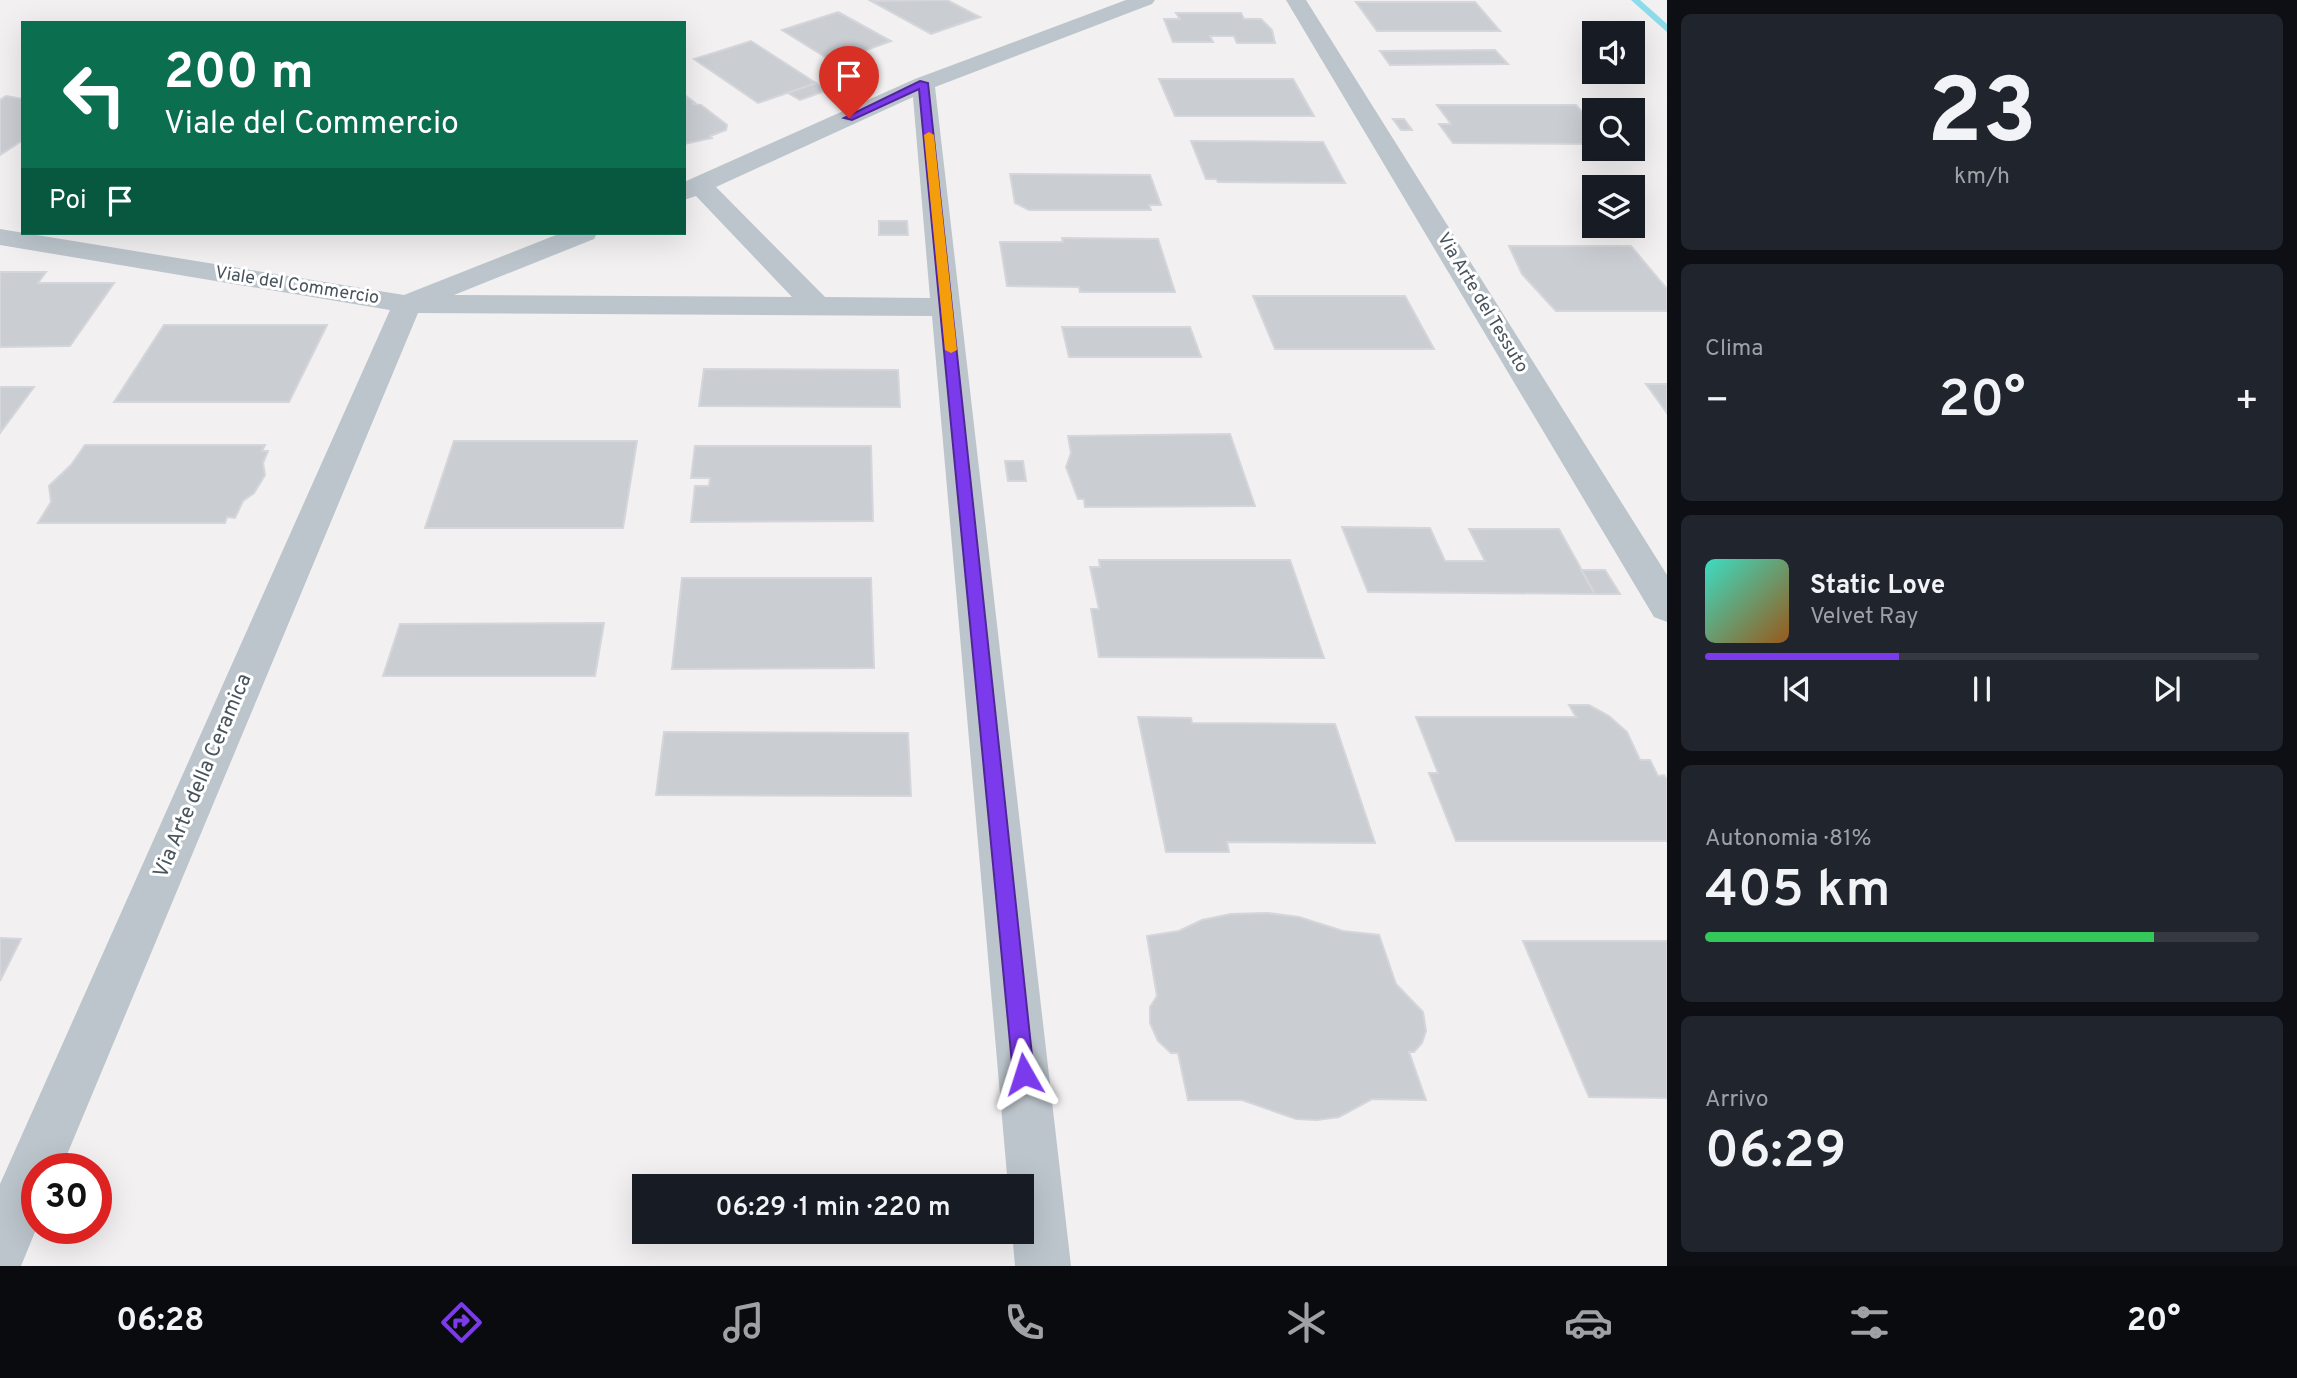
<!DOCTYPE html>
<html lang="it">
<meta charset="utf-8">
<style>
:root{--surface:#171b24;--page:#20242c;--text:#f1f3f6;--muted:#9ea1a6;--line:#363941;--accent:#7c3aed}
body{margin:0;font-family:Overpass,sans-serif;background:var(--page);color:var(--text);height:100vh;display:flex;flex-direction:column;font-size:26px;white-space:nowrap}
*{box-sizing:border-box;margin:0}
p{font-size:23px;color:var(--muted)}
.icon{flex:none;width:38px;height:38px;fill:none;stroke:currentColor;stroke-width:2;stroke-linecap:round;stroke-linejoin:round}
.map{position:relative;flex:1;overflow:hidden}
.sheet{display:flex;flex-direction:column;gap:14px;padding:14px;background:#0d0f14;width:630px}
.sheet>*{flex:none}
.top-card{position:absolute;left:21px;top:21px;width:665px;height:214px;border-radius:0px;box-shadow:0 7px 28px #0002;background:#0b6e4f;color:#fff;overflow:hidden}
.controls{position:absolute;left:1582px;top:21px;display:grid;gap:14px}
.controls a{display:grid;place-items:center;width:63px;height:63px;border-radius:0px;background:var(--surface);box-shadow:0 7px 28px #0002;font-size:35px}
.speed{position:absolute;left:21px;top:1153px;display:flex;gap:14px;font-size:35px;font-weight:700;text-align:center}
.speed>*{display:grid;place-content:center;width:91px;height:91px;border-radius:50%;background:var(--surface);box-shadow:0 7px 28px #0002;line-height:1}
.speed .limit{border:10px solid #d22;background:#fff;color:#111}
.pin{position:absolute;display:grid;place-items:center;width:60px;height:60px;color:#fff;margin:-72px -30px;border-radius:50% 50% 50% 0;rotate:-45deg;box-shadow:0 0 7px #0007}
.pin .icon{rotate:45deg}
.me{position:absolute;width:77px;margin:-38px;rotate:354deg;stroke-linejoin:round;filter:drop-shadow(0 0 5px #0008)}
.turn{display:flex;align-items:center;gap:24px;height:147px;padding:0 28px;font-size:32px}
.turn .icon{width:91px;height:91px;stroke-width:2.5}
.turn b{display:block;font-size:49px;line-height:60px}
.then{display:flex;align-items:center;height:66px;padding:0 28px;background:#0003;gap:14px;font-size:26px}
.big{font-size:52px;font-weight:600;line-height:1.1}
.sheet .tile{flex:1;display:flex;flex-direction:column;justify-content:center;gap:10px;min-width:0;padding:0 24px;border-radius:10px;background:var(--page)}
.sheet .dial{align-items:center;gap:0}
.dial b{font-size:91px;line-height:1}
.song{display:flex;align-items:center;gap:21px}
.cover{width:84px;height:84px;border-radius:10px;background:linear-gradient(135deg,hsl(170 70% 55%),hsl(30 70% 35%))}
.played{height:7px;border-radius:4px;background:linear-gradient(90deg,var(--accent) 35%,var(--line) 35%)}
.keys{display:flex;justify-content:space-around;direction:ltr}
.heat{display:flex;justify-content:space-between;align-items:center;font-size:38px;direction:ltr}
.charge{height:10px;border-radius:5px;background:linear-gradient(90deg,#34c759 81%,var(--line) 0)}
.trip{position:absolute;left:632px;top:1174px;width:402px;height:70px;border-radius:0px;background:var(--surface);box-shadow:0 7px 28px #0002;font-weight:600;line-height:70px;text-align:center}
.dock{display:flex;height:112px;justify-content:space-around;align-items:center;background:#090b0e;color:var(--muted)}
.dock .icon{width:49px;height:49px}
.dock .on{color:var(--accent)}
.dock b{font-size:32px;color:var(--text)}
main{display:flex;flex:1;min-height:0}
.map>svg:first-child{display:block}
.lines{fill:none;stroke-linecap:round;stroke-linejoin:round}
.stream{fill:#8ddceb;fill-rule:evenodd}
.building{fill:#cacdd2;stroke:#d4d6db;stroke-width:2}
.minor{fill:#bcc5cc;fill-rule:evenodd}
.route{fill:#7c3aed;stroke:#51269a;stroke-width:2}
.slow{fill:#f59e0b}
.labels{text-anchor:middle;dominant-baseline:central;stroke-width:6;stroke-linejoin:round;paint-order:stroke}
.far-street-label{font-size:18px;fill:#48545d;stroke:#fff}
.street-label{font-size:21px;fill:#48545d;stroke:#fff}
</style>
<main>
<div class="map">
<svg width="1667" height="1266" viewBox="0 0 1667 1266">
<rect width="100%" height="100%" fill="#f2f0f0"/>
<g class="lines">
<path class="stream" d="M1631,0H1640L1667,24V32Z"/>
</g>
<path class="building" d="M947,0L980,17L931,34L871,1Z
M1356,2H1475L1500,31H1377Z
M838,12L878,34L891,41L833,62L782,30Z
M1176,13H1241L1244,19H1261L1272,30L1275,43H1237L1234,36H1210L1213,42H1173L1164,19H1180Z
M751,41L799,72L816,83L758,103L694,59Z
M1495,50L1508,64L1390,65L1380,51Z
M1159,79H1293L1314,116H1175Z
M816,83L828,90L800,100L788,93Z
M6,96L23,99V140L0,155V100Z
M686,96L695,103L692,104L701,105L727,125L726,130L710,136L712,138L684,144Z
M1437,105H1576L1594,125V144L1453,143L1439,124H1451Z
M1393,119H1404L1412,130H1401Z
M1191,141L1323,142L1345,183L1218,182L1216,179H1206Z
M1010,174L1150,175L1161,205H1149L1151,210H1029L1015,203Z
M879,221H907L908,235H879Z
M1062,238L1158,239L1175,292H1080L1079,287L1007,286L1000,242H1063Z
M1509,246H1631L1667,289V311H1556L1522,274Z
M0,272H46L38,283H114L70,346L0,347Z
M1253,296H1405L1434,349H1275Z
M164,325H327L289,402H114Z
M1062,327H1190L1201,357H1069Z
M704,369L898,370L900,407L699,406Z
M1646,384H1667V413Z
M0,387H34L0,433Z
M1230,434L1255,506L1085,507L1084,499H1078L1066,467L1071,453L1068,436Z
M454,441H637L623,528H425Z
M85,445H265L262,451H268L263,463L265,475L254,493L243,501L235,518L227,517L225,523H38L51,502L49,486L71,465Z
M695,446H871L873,521L691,522L695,486H709L710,478H691Z
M1005,461H1023L1026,481H1008Z
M1342,527L1430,528L1445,561H1485L1469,529H1559L1595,594L1368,592Z
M1099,560H1290L1324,658L1099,657L1091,609H1099L1090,567H1100Z
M1581,570H1605L1620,594H1595Z
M682,578H871L874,668L672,669Z
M604,623L595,676H383L400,624Z
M1569,705H1589L1609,716L1627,732L1640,760H1650L1658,776L1664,775L1667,780V841H1456L1429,773H1438L1416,717H1576Z
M1138,717L1191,718L1192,723L1335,724L1375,843L1227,842L1229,852H1166Z
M664,732L908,733L911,796L656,795Z
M1267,913L1299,917L1343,931L1379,935L1396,984L1423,1012L1426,1031L1422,1043L1414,1052H1409L1426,1100L1372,1099L1339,1117L1317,1120L1296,1119L1242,1100H1188L1178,1053H1171L1158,1041L1150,1023V1007L1157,996L1147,936L1179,931L1202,920L1231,914Z
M0,938L21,939L0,981Z
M1523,941H1667V1098L1589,1097Z"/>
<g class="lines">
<path class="minor" d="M1126,0H1155L1152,4L935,87L1071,1266H1015L1012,1232H1022V1186H1008L932,316L418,313L61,1169H37V1227L21,1266H0V1184L390,310L0,245V229L404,295L561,233H597L594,239L454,295L792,297L696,196L684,200V182L915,79ZM913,97L930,298L825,297L716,187Z
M1286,0H1306L1667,575V622L1654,617Z"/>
</g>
<path class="route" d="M920,81L928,83L1034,1074L1031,1082L1024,1085L1016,1082L1013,1074L919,89L852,120L844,118Z"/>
<path class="slow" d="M929,132L934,135L957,350L951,353L945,350L924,135Z"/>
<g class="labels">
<g class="far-street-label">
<text transform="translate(297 286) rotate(9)">Viale del Commercio</text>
<text transform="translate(1482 303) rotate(59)">Via Arte del Tessuto</text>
</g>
<g class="street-label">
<text transform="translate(203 776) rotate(-67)">Via Arte della Ceramica</text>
</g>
</g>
</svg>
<div class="controls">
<a><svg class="icon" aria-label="sound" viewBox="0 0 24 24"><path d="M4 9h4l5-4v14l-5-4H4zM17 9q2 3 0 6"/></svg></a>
<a><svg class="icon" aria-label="search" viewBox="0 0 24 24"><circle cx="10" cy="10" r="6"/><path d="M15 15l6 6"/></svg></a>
<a><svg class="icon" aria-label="layers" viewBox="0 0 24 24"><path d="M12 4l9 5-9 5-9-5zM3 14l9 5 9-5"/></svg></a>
</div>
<div class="speed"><div class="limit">30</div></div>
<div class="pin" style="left:849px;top:118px;background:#d93025"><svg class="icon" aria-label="arrive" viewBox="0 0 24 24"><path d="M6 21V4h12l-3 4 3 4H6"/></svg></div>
<svg class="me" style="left:1024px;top:1074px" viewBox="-20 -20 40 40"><path d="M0-17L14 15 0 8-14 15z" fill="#7c3aed" stroke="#fff" stroke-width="4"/></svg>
<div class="trip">06:29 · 1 min · 220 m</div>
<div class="top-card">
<div class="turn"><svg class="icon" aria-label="left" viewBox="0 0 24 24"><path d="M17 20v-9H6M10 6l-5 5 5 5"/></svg><div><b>200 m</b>Viale del Commercio</div></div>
<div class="then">Poi<svg class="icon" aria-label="arrive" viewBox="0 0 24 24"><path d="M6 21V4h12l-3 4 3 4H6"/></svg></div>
</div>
</div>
<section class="sheet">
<div class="tile dial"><b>23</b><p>km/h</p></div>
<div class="tile"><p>Clima</p>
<div class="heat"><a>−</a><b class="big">20°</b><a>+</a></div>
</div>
<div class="tile">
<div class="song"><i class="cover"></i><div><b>Static Love</b><p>Velvet Ray</p></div></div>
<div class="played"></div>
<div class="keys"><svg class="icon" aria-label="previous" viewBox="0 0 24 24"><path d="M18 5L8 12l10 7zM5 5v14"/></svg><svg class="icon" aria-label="pause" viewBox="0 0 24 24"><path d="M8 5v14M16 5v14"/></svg><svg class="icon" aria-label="next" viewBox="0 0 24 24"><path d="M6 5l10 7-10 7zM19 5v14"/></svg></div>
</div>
<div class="tile"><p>Autonomia · 81%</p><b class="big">405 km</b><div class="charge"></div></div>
<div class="tile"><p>Arrivo</p><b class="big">06:29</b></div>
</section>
</main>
<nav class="dock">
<b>06:28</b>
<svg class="icon on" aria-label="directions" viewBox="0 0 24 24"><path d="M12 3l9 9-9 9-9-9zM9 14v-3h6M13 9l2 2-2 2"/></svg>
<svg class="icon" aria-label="music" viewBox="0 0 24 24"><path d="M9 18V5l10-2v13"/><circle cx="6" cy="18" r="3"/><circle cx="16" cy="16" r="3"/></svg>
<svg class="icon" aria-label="phone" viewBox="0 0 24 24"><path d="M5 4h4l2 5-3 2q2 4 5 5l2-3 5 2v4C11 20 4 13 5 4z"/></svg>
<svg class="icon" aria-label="climate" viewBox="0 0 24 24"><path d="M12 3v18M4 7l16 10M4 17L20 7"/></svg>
<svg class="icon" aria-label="car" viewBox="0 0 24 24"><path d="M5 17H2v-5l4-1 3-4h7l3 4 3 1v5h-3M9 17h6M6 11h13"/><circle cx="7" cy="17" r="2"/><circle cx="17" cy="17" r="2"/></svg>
<svg class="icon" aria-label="filters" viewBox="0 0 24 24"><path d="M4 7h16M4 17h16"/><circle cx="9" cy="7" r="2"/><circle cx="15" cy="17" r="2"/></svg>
<b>20°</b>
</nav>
